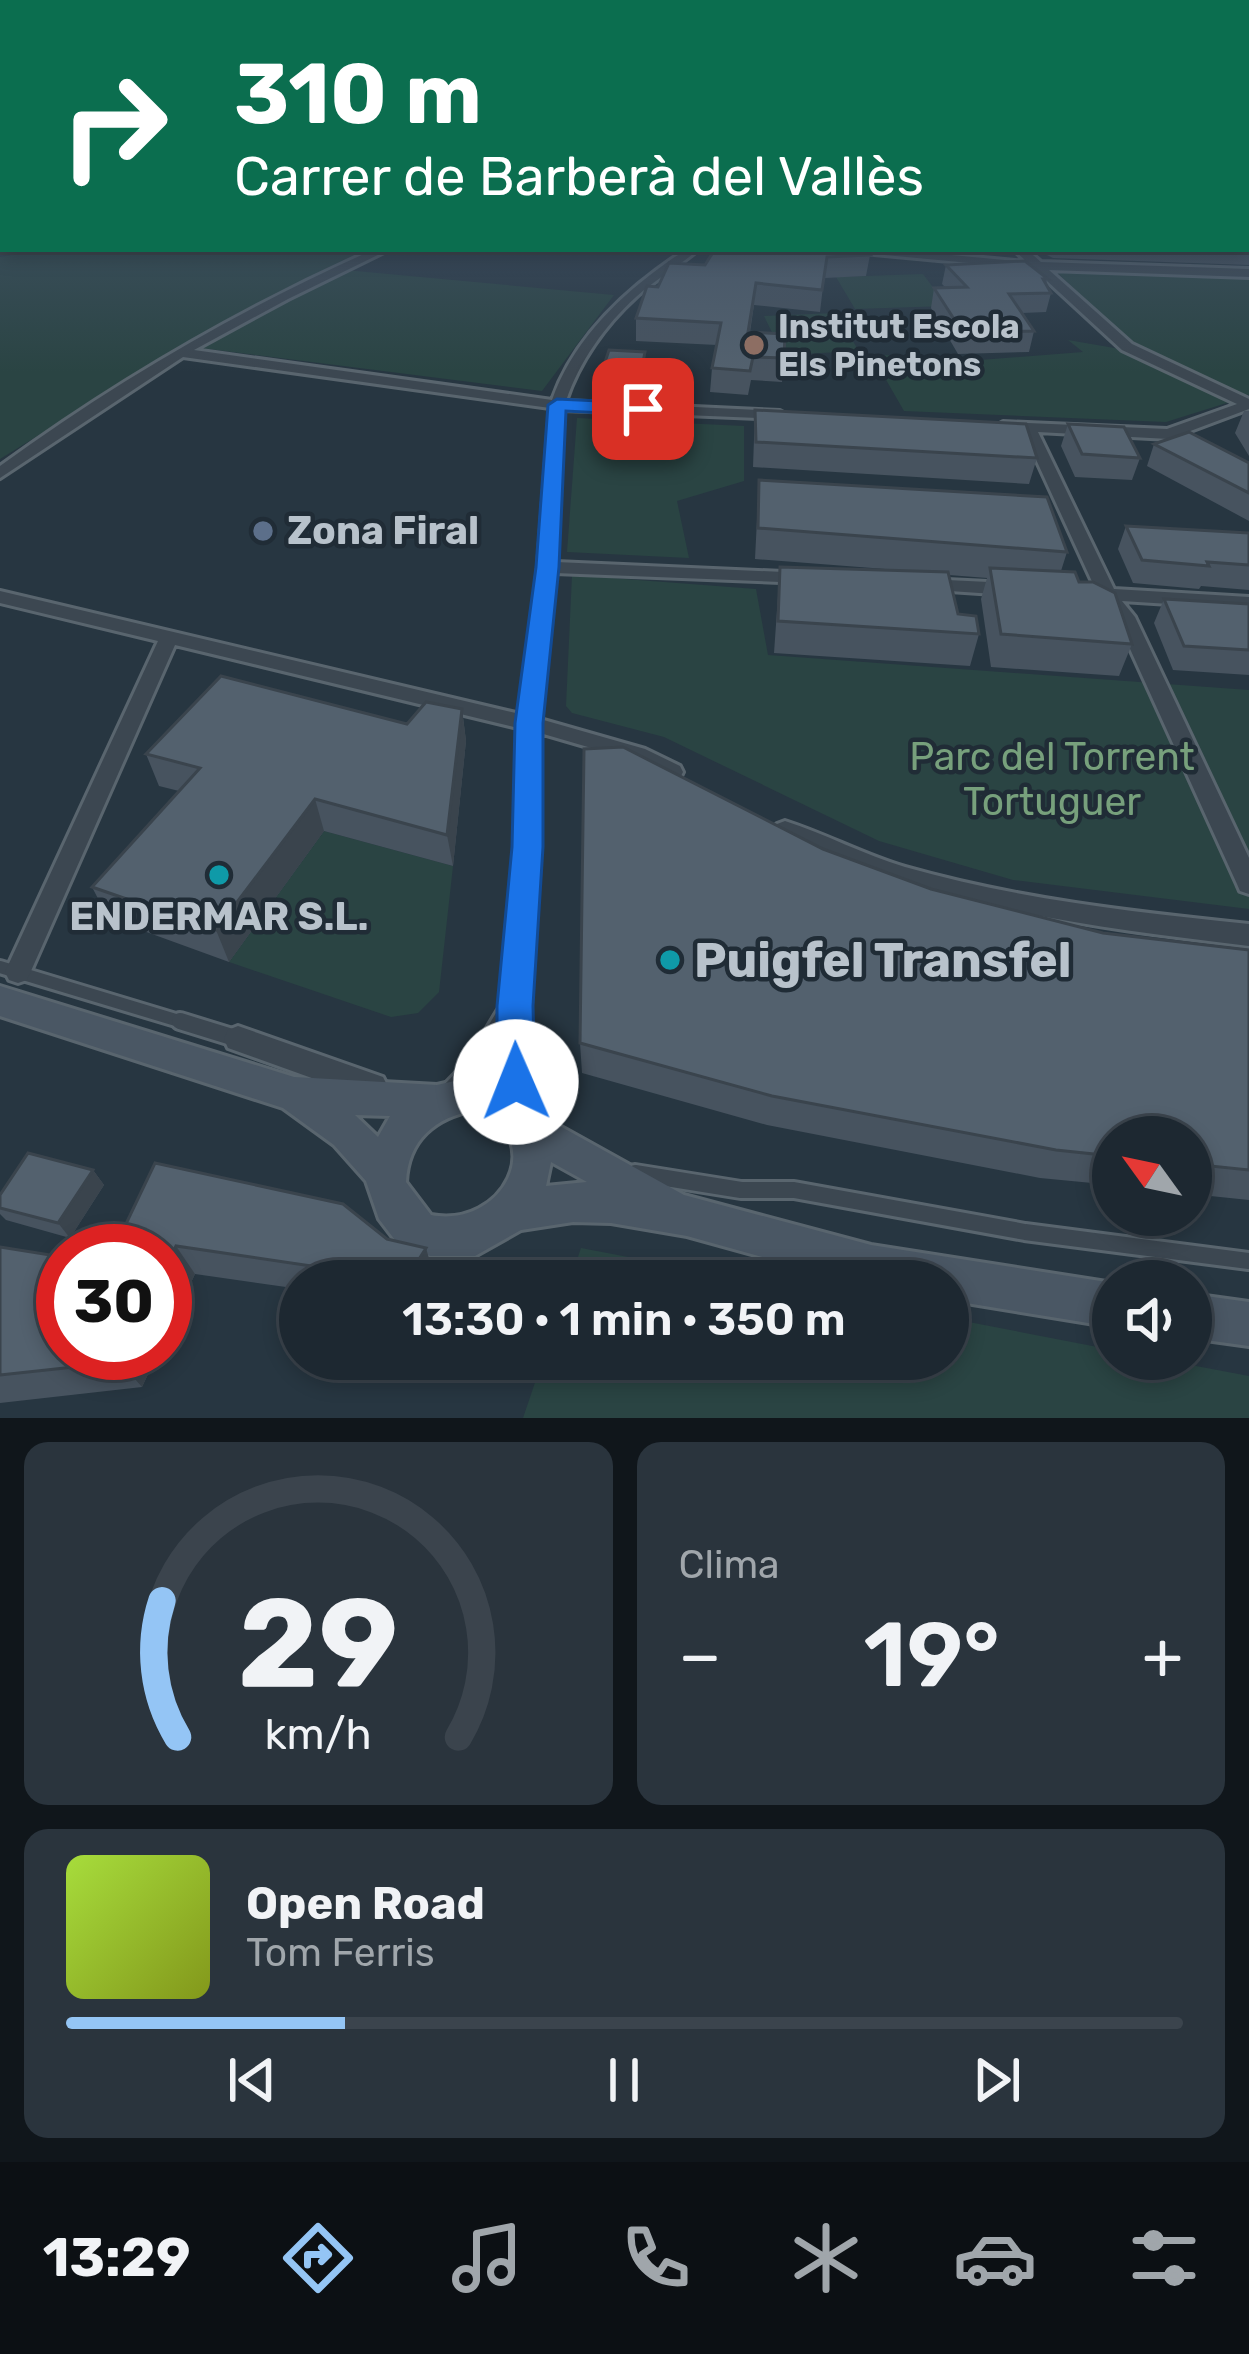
<!DOCTYPE html>
<html lang="es">
<meta charset="utf-8">
<style>
:root{--surface:#1d2831;--page:#2a343d;--text:#f1f3f6;--muted:#a0a6ab;--line:#3b444d;--accent:#94c5f5}
body{margin:0;font-family:Rubik,sans-serif;background:var(--page);color:var(--text);height:100vh;display:flex;flex-direction:column;font-size:45px;white-space:nowrap}
*{box-sizing:border-box;margin:0}
p{font-size:39px;color:var(--muted)}
.icon{flex:none;width:66px;height:66px;fill:none;stroke:currentColor;stroke-width:2;stroke-linecap:round;stroke-linejoin:round}
.map{position:relative;height:1418px;overflow:hidden}
.panel{display:flex;flex-direction:column;gap:24px;padding:24px;background:#10161b;flex:1}
.panel>*{flex:none}
.top-card{position:absolute;left:0px;top:0px;width:1251px;height:252px;box-shadow:0 6px 18px #0003,0 0 0 3px var(--line);background:#0b6e4f;color:#fff;overflow:hidden}
.needle{width:78px;rotate:303deg}
.buttons{position:absolute;left:1092px;top:1116px;display:grid;gap:24px}
.buttons a{display:grid;place-items:center;width:120px;height:120px;border-radius:50%;background:var(--surface);box-shadow:0 6px 18px #0003,0 0 0 3px var(--line);font-size:60px}
.speed{position:absolute;left:36px;top:1224px;display:flex;gap:24px;font-size:60px;font-weight:700;text-align:center}
.speed>*{display:grid;place-content:center;width:156px;height:156px;border-radius:50%;background:var(--surface);box-shadow:0 6px 18px #0003,0 0 0 3px var(--line);line-height:1}
.speed .limit{border:18px solid #d22;background:#fff;color:#111}
.pin{position:absolute;display:grid;place-items:center;width:102px;height:102px;color:#fff;margin:-51px;border-radius:24px;box-shadow:0 6px 18px #0006}
.me{position:absolute;width:132px;margin:-66px;rotate:359deg;stroke-linejoin:round;filter:drop-shadow(0 0 9px #0008)}
.turn{display:flex;align-items:center;gap:42px;height:252px;padding:0 36px;font-size:54px}
.turn .icon{width:156px;height:156px;stroke-width:2.5}
.turn b{display:block;font-size:84px;line-height:102px}
.big{font-size:90px;font-weight:600;line-height:1.1}
.panel .card{flex:1;display:flex;flex-direction:column;justify-content:center;gap:18px;min-width:0;padding:0 42px;border-radius:24px;background:var(--page)}
.panel .dial{align-items:center;gap:0}
.dial svg{height:312px;overflow:visible;fill:none;stroke:var(--line);stroke-width:7;stroke-linecap:round;text-anchor:middle}
.dial text{fill:var(--text);stroke:none}
.song{display:flex;align-items:center;gap:36px}
.cover{width:144px;height:144px;border-radius:18px;background:linear-gradient(135deg,hsl(80 70% 55%),hsl(70 70% 35%))}
.played{height:12px;border-radius:6px;background:linear-gradient(90deg,var(--accent) 25%,var(--line) 25%)}
.keys{display:flex;justify-content:space-around;direction:ltr}
.heat{display:flex;justify-content:space-between;align-items:center;font-size:66px;direction:ltr}
.panel .tiles{flex:1;display:grid;gap:24px;grid-template-columns:1fr 1fr}
.card:last-child{grid-column:span 2}
.trip{position:absolute;left:279px;top:1260px;width:690px;height:120px;border-radius:60px;background:var(--surface);box-shadow:0 6px 18px #0003,0 0 0 3px var(--line);font-weight:600;line-height:120px;text-align:center}
.dock{display:flex;height:192px;justify-content:space-around;align-items:center;background:#0c1014;color:var(--muted)}
.dock .icon{width:84px;height:84px}
.dock .on{color:var(--accent)}
.dock b{font-size:54px;color:var(--text)}
.map>svg:first-child{display:block}
.green{fill:#2a4443}
.lines{fill:none;stroke-linecap:round;stroke-linejoin:round}
.lane-far1-casing{stroke:#59656e;stroke-width:18}
.lane-casing{stroke:#59656e;stroke-width:22}
.street-casing{stroke:#59656e;stroke-width:6}
.secondary-casing{stroke:#59656e;stroke-width:6}
.lane-far1{stroke:#3c4751;stroke-width:12}
.lane{stroke:#3c4751;stroke-width:16}
.street{fill:#3c4751;fill-rule:evenodd}
.secondary{fill:#4a5764;fill-rule:evenodd}
.wall{fill:#47535f}
.shaded-wall{fill:#3a444d}
.building{fill:#53616e;stroke:#3a444d;stroke-width:3}
.route{fill:#1a73e8;stroke:#114b97;stroke-width:3}
.education-dot{fill:#8d6e63;stroke:#202c36;stroke-width:4.5}
.service-dot{fill:#5c6f8a;stroke:#202c36;stroke-width:4.5}
.culture-dot{fill:#0f9aa8;stroke:#202c36;stroke-width:4.5}
.labels{text-anchor:middle;dominant-baseline:central;stroke-width:9;stroke-linejoin:round;paint-order:stroke}
.far-poi-label{font-size:33px;font-weight:bold;fill:#b8c2cb;stroke:#202c36;text-anchor:start}
.poi-label{font-size:39px;font-weight:bold;fill:#b8c2cb;stroke:#202c36;text-anchor:start}
.park-label{font-size:39px;fill:#77a07c;stroke:#202c36}
.near-poi-label{font-size:48px;font-weight:bold;fill:#b8c2cb;stroke:#202c36;text-anchor:start}
</style>
<div class="map">
<svg width="1249" height="1418" viewBox="0 0 1249 1418">
<rect width="100%" height="100%" fill="#273641"/>
<path class="green" d="M17,249H371L228,319L0,459V257L18,254Z
M345,270L614,295L542,391L201,348Z
M1056,271L1249,279V395L1235,394L1127,343Z
M923,274L947,306L855,309L836,277Z
M835,313L859,351L783,355L764,316Z
M1068,340L1126,350L1233,401L1166,422L904,411L885,378L855,361L874,363L870,354L967,361L1083,352Z
M577,418L744,426V481L677,501L689,558L567,552Z
M572,575L756,589L768,655L1249,690V909L1013,880L879,841L664,737L572,713L566,706Z
M324,831L453,866L439,992L418,1013L391,1017L229,962Z
M581,1248L754,1281H570Z
M948,1318L1113,1350V1359H1159L1249,1376V1418H523L543,1359H948Z"/>
<g class="lines">
<g class="lane-far1-casing">
<path id="lane-far1" d="M0,967L189,1024"/>
</g>
<g class="lane-casing">
<path id="lane" d="M180,1021L235,1038
M635,1173L741,1190H794L1025,1232L1249,1261"/>
</g>
<g class="street-casing">
<path id="street" d="M375,249H390L288,299L194,350L552,400C571,346 612,303 658,269C671,260 682,249 699,249C679,266 656,279 636,297C605,325 579,362 566,401L780,411L787,415L780,419L564,410L556,562L805,573L814,578L805,583L555,573L540,719L645,749L680,766L683,772L680,778L672,780L629,759L540,733L539,847L529,1006L533,1114L528,1124L518,1128L508,1124L503,1114L502,1053C490,1074 478,1099 455,1108L445,1104L440,1094L445,1084L467,1061L502,1003L515,847L518,728L175,645L27,980L18,983L9,980L5,972L158,641L0,603V591L520,714L538,567L550,408L183,357L0,478V466C118,380 242,308 375,249Z
M847,249H887L1027,262L1013,249H1026L1041,262L1249,269V277L1049,270L1132,344L1249,399V409L1169,439L1038,432L1114,589L1249,597V609L1122,601L1135,617L1249,858V894L1240,891L1237,884L1116,618L1102,599L1081,597L1079,593L1081,589L1095,588L1023,431L1003,430L996,426L1003,422L1167,429L1237,404L1122,350L1034,269L853,252Z
M926,579L1009,583L1018,589L1009,595L920,589L917,585L920,581Z
M785,821C826,834 864,855 905,867C1017,899 1133,912 1249,924V946C1081,926 933,906 777,836L773,830L777,824Z
M238,1026L383,1077L388,1087L383,1097L373,1100L228,1048L224,1039L228,1030Z"/>
</g>
<g class="secondary-casing">
<path id="secondary" d="M0,986L294,1077L437,1085L476,1076L520,1091L540,1115L684,1195L871,1245L1113,1283V1327L948,1300V1281H849L687,1236L611,1223L573,1222L521,1230L475,1256H430L395,1240L379,1219L366,1181L334,1145L283,1108L0,1016ZM476,1110C550,1138 503,1229 431,1215L406,1182C408,1140 435,1117 476,1110ZM355,1115L390,1116L378,1137ZM551,1162L587,1182L546,1186Z
M1191,1294L1249,1302V1346L1191,1338Z"/>
</g>
<use href="#lane-far1" class="lane-far1"/>
<use href="#lane" class="lane"/>
<use href="#street" class="street"/>
<use href="#secondary" class="secondary"/>
</g>
<path class="wall" d="M1248,173L1249,265L1053,258L1035,249H1248Z
M926,249H989L988,254Z
M870,255L866,276L824,278L820,312L754,305L750,332L784,358L782,382L751,380L748,395L710,392L712,368L717,345L636,341V318L658,287L705,265Z
M946,265L1048,279L1046,285L1051,293L1046,312L1022,313L1034,331L1029,352L958,354L931,308L934,288H946L942,284Z
M645,358L638,395L597,393V386Z
M755,410L1037,458L1029,484L753,467Z
M1244,411H1249V456L1235,433Z
M1068,424L1140,458L1132,480L1075,477L1061,446Z
M1154,444L1249,463V521L1147,466Z
M759,480L1067,552L1061,571L1079,582L1132,644L1119,676L991,667L981,599L987,578L949,575L958,614L979,634L970,666L774,653L780,567L898,570L755,559Z
M1126,526L1249,533V590L1201,586L1199,589L1133,583L1118,549Z
M1164,599L1249,604V675L1173,670L1154,623Z
M462,709L466,741L453,866L324,831L229,962L108,918L92,887L179,791L159,786L146,754L407,724Z
M823,849L931,889L1103,933L1249,950V1200L1191,1194V1137H1113V1185L1040,1178L767,1125L582,1073L580,1043Z
M155,1163L434,1276L431,1281H300V1289L195,1274L165,1338V1251Z
M93,1170L104,1185L70,1238L6,1220L0,1214V1195Z
M0,1247L158,1353L142,1387L0,1403Z"/>
<path class="shaded-wall" d="M462,709L466,741L453,866L447,835Z
M315,799L324,831L229,962L216,930Z
M93,1170L104,1185L70,1238L58,1223Z
M176,1246L195,1274L165,1338V1269Z
M426,1248L434,1276L431,1281H407Z
M124,1353H158L142,1387L120,1362Z"/>
<path class="building" d="M1248,173L1249,174V243H1248Z
M715,249H864L870,255L827,257L822,290L756,283L748,332L785,334L784,358L753,357L750,371L712,368L721,323L636,318L647,286L658,287L669,263L705,265Z
M1025,261L1048,279H1043L1051,293L1009,294L1034,331L963,333L934,288L967,287L946,265Z
M609,350L645,352L638,388L597,386Z
M755,410L1026,424L1037,458L756,442Z
M1068,424L1124,427L1140,458L1082,454Z
M1189,432L1249,463V493L1154,444Z
M759,480L1047,497L1067,552L758,528Z
M1126,526L1249,533V565L1207,562L1209,566L1142,560Z
M780,567L948,572L958,614L976,616L979,634L778,621Z
M990,568L1075,572L1079,582H1093L1115,593L1132,644L1001,634Z
M1164,599L1249,604V650L1184,646Z
M221,676L407,724L426,702L462,709L447,835L315,799L216,930L92,887L200,768L146,754Z
M623,747L823,849L931,889L1103,933L1249,950V1170L1191,1164V1137H1113V1156L1056,1150L772,1096L580,1043L584,749Z
M28,1153L93,1170L58,1223L0,1208V1195Z
M155,1163L343,1204L387,1239L426,1248L406,1280L176,1246L165,1269V1251H113Z
M0,1247L63,1257V1353H124L120,1362L0,1375Z"/>
<linearGradient id="sky" x2="0" y2="1"><stop stop-color="#151e24"/><stop offset="0.47" stop-color="#415265"/><stop offset="1" stop-color="#415265" stop-opacity="0"/></linearGradient>
<rect width="1249" height="372" fill="url(#sky)"/>
<path class="route" d="M557,399L643,403L652,409L643,415L566,411L559,567L543,723V847L533,1006L535,1082L530,1094L516,1099L503,1094L497,1082V1006L512,847L515,723L536,567L548,405Z"/>
<circle class="education-dot" cx="754" cy="345" r="12"/>
<circle class="service-dot" cx="263" cy="531" r="12"/>
<g class="culture-dot">
<circle cx="219" cy="875" r="12"/>
<circle cx="670" cy="960" r="12"/>
</g>
<g class="labels">
<g class="far-poi-label">
<text x="778" y="326">Institut Escola<tspan x="778" dy="38">Els Pinetons</tspan></text>
</g>
<g class="poi-label">
<text x="287" y="531">Zona Firal</text>
<text x="219" y="917" text-anchor="middle">ENDERMAR S.L.</text>
</g>
<g class="park-label">
<text x="1052" y="757">Parc del Torrent<tspan x="1052" dy="45">Tortuguer</tspan></text>
</g>
<g class="near-poi-label">
<text x="694" y="960">Puigfel Transfel</text>
</g>
</g>
</svg>
<div class="buttons">
<a><svg class="needle" viewBox="-14 -14 28 28"><path d="M0-13l5 13h-10z" fill="#e53935"/><path d="M0 13l5-13h-10z" fill="#a0a6ab"/></svg></a>
<a><svg class="icon" aria-label="sound" viewBox="0 0 24 24"><path d="M4 9h4l5-4v14l-5-4H4zM17 9q2 3 0 6"/></svg></a>
</div>
<div class="speed"><div class="limit">30</div></div>
<div class="pin" style="left:643px;top:409px;background:#d93025"><svg class="icon" aria-label="arrive" viewBox="0 0 24 24"><path d="M6 21V4h12l-3 4 3 4H6"/></svg></div>
<svg class="me" style="left:516px;top:1082px" viewBox="-20 -20 40 40"><circle r="19" fill="#fff"/><path d="M0-13L10 11 0 6-10 11z" fill="#1a73e8"/></svg>
<div class="trip">13:30 · 1 min · 350 m</div>
<div class="top-card">
<div class="turn"><svg class="icon" aria-label="right" viewBox="0 0 24 24"><path d="M7 20v-9h11M14 6l5 5-5 5"/></svg><div><b>310 m</b>Carrer de Barberà del Vallès</div></div>
</div>
</div>
<section class="panel">
<div class="tiles">
<div class="card dial"><svg viewBox="0 0 100 80">
<path d="M14 69A42 42 0 1 1 86 69"/>
<path d="M14 69A42 42 0 0 1 10 34" stroke="#94c5f5"/>
<text x="50" y="56" font-size="32" font-weight="700">29</text>
<text x="50" y="72" font-size="11">km/h</text>
</svg></div>
<div class="card"><p>Clima</p>
<div class="heat"><a>−</a><b class="big">19°</b><a>+</a></div>
</div>
<div class="card">
<div class="song"><i class="cover"></i><div><b>Open Road</b><p>Tom Ferris</p></div></div>
<div class="played"></div>
<div class="keys"><svg class="icon" aria-label="previous" viewBox="0 0 24 24"><path d="M18 5L8 12l10 7zM5 5v14"/></svg><svg class="icon" aria-label="pause" viewBox="0 0 24 24"><path d="M8 5v14M16 5v14"/></svg><svg class="icon" aria-label="next" viewBox="0 0 24 24"><path d="M6 5l10 7-10 7zM19 5v14"/></svg></div>
</div>
</div>
</section>
<nav class="dock">
<b>13:29</b>
<svg class="icon on" aria-label="directions" viewBox="0 0 24 24"><path d="M12 3l9 9-9 9-9-9zM9 14v-3h6M13 9l2 2-2 2"/></svg>
<svg class="icon" aria-label="music" viewBox="0 0 24 24"><path d="M9 18V5l10-2v13"/><circle cx="6" cy="18" r="3"/><circle cx="16" cy="16" r="3"/></svg>
<svg class="icon" aria-label="phone" viewBox="0 0 24 24"><path d="M5 4h4l2 5-3 2q2 4 5 5l2-3 5 2v4C11 20 4 13 5 4z"/></svg>
<svg class="icon" aria-label="climate" viewBox="0 0 24 24"><path d="M12 3v18M4 7l16 10M4 17L20 7"/></svg>
<svg class="icon" aria-label="car" viewBox="0 0 24 24"><path d="M5 17H2v-5l4-1 3-4h7l3 4 3 1v5h-3M9 17h6M6 11h13"/><circle cx="7" cy="17" r="2"/><circle cx="17" cy="17" r="2"/></svg>
<svg class="icon" aria-label="filters" viewBox="0 0 24 24"><path d="M4 7h16M4 17h16"/><circle cx="9" cy="7" r="2"/><circle cx="15" cy="17" r="2"/></svg>
</nav>
